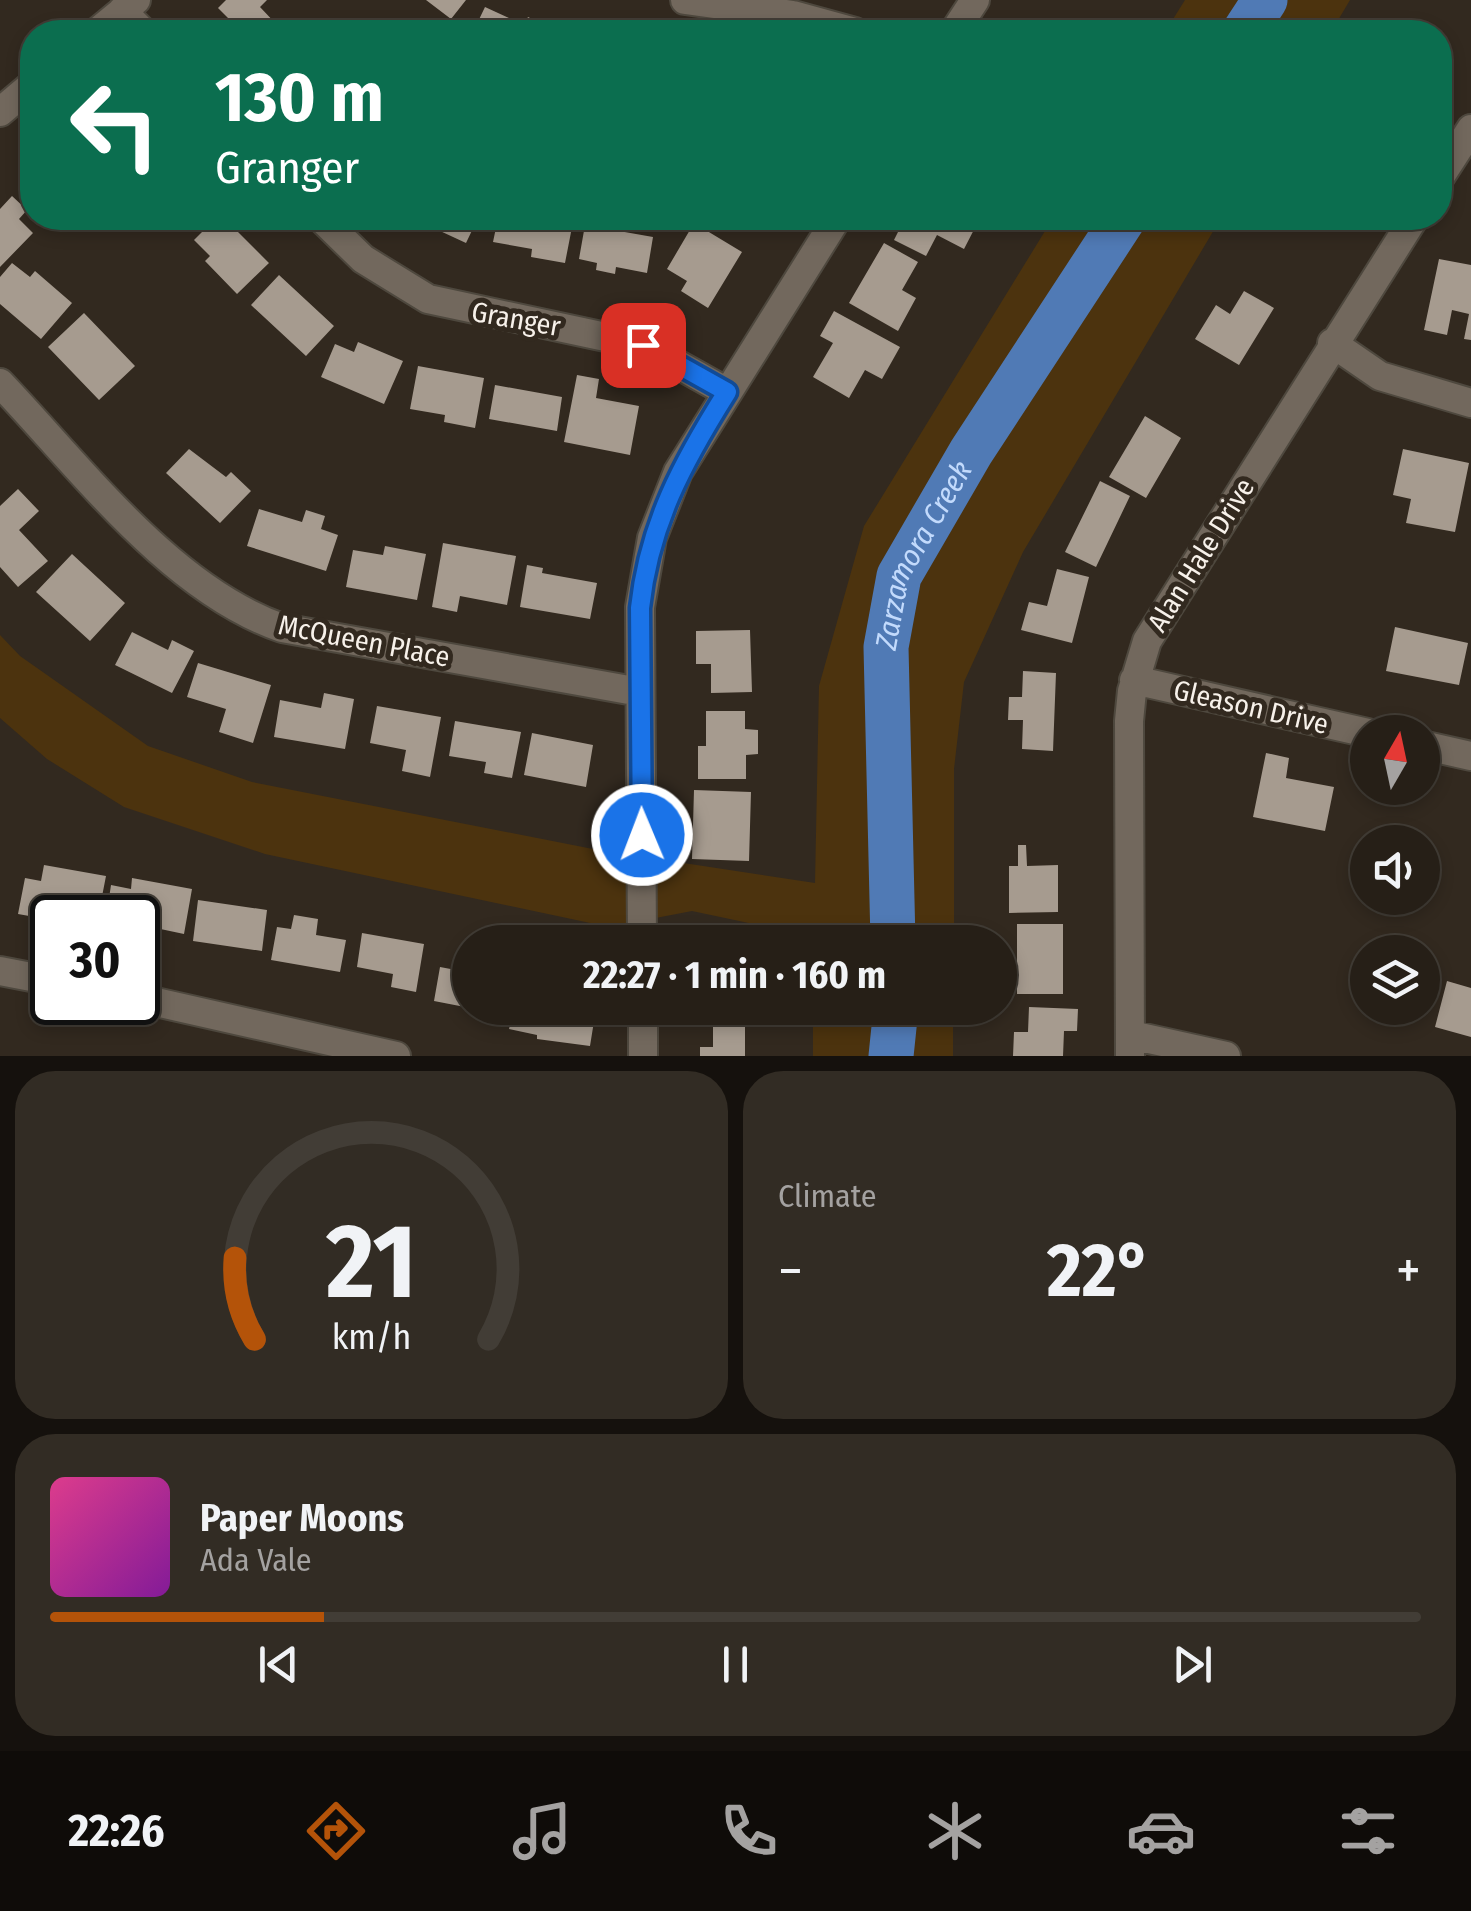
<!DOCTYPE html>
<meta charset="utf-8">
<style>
:root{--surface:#261f17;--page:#322c24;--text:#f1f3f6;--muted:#a4a2a1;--line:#423d36;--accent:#b45309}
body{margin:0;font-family:"Fira Sans Condensed",sans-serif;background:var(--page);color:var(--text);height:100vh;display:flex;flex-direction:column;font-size:38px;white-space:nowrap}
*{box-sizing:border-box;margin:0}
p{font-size:32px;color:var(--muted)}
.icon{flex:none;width:55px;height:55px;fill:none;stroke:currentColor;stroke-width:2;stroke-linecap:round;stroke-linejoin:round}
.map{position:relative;height:1056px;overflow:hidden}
.sheet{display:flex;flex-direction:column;gap:15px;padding:15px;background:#15110d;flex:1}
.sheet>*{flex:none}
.banner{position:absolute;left:20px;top:20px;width:1432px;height:210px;border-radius:40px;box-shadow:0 5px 15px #0003,0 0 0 2px var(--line);background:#0b6e4f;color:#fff;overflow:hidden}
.needle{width:65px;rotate:9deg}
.buttons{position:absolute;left:1350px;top:715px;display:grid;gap:20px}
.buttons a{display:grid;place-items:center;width:90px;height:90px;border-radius:50%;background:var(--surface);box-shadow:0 5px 15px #0003,0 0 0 2px var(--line);font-size:50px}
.speed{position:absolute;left:30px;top:895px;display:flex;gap:20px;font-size:50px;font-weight:700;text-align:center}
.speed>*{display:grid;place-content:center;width:130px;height:130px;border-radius:50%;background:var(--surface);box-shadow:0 5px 15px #0003,0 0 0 2px var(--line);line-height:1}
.speed .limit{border:5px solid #111;border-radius:15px;background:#fff;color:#111}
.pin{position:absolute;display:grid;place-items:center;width:85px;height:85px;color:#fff;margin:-42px;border-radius:20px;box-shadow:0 5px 15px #0006}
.me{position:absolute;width:110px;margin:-55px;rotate:359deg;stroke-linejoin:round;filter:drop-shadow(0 0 8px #0008)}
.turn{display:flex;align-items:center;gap:35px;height:210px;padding:0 30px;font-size:45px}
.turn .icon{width:130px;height:130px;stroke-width:2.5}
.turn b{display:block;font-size:70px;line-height:85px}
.big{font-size:75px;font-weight:700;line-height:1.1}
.sheet .tile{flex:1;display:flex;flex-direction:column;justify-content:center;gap:15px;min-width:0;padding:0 35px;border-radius:40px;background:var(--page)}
.sheet .dial{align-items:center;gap:0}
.dial svg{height:260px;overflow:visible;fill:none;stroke:var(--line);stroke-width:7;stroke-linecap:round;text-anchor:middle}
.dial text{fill:var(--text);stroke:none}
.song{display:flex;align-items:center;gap:30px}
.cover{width:120px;height:120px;border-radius:15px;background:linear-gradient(135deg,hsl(330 70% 55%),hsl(290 70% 35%))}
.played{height:10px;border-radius:5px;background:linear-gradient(90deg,var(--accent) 20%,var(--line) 20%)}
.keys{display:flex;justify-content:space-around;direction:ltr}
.heat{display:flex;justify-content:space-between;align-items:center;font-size:55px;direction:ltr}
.sheet .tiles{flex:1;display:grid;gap:15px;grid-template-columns:1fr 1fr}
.tile:last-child{grid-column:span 2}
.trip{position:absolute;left:452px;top:925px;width:565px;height:100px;border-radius:50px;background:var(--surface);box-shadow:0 5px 15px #0003,0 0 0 2px var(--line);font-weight:700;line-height:100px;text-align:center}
.menu{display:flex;height:160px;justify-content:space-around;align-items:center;background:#0f0c09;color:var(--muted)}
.menu .icon{width:70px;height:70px}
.menu .current{color:var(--accent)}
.menu b{font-size:45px;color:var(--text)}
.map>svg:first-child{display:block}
.green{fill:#4c330e}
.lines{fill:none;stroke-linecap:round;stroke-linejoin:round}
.river{stroke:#507ab5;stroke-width:45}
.building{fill:#a69b8f}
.minor-casing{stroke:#4e483e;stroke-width:32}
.minor{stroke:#72685d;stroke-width:28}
.route-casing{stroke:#114b97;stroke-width:25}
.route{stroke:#1a73e8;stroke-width:18}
.labels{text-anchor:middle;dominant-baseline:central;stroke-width:10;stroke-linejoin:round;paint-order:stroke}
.street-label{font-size:28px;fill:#f7f1ea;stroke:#32291f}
.water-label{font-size:30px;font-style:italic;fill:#c2dafc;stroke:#32291f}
</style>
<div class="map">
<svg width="1471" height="1056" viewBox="0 0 1471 1056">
<rect width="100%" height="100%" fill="#32291f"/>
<path class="green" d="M1185,0H1350L1331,32H1165Z
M1053,218H1221L1023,552L964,682L954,769V942H814V937L692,911L609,927L265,854L124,807L47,759L0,718V635L20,656L148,746L252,782L598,850L815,883L819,686L864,526Z
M813,1008H953V1056H813Z"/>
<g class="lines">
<g class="river">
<path d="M1244,32L1265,0"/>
<path id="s1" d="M893,942L886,647L899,576L971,452L1124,218"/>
<path d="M891,1056L896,1008"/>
</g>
</g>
<path class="building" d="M226,0H267L260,7L277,25L269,32H226L234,24L218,8Z
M426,0H466L451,19Z
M485,7L524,25L528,17L552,29L473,32Z
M12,196L27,210L19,219L33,233L0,267V209Z
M170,218H200L184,232Z
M216,218H250L237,231L269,263L237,294L205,261L210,256L194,240Z
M412,218H478L466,243Z
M498,218L573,222L565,263L531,257L532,249L493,242Z
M905,218H980L964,249L937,235L926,256L894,240Z
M694,223L742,252L708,308L681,291L687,281L667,269Z
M585,225L653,237L647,273L616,267L615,274L596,270L597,263L579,259Z
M884,243L918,262L902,290L916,298L898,331L849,303Z
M1439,259L1471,265V340L1464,339L1469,314L1452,310L1447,335L1424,330Z
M12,263L30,277L35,271L72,303L41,339L0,304V277Z
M279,275L334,326L306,356L251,305Z
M1244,291L1274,308L1239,365L1195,339L1216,305L1230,314Z
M834,311L900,347L882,379L865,370L849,398L813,377L833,343L820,336Z
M84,313L135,366L99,400L48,347Z
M358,342L403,361L384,404L321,377L335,344L354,352Z
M418,366L484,378L475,428L444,422L445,415L410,409Z
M577,375L599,379L596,398L639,406L630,455L564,442Z
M495,385L562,397L557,431L489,419Z
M1145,416L1181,438L1146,498L1109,477Z
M189,449L226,477L231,472L251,491L220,523L166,473Z
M1403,449L1469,463L1455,532L1406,523L1411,499L1393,495Z
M1100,481L1130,496L1096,567L1065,552Z
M18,489L39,511L19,530L48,561L18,587L0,567V506Z
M259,509L302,522L306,510L325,516L321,529L338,535L326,571L247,546Z
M443,543L516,556L507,605L460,596L457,612L432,607Z
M385,546L426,554L417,600L346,587L353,550L383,555Z
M72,554L125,603L90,641L36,592Z
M527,565L543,568L542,573L597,583L590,619L520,607Z
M1057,569L1089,577L1072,643L1021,630L1029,602L1047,606Z
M1395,627L1468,643L1459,685L1386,671Z
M750,630L752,692L711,693V664H696V631Z
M132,632L168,650L172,640L194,651L172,693L115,665Z
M198,663L271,685L253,743L219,732L226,709L187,697Z
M1023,671L1056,673L1053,751L1022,749L1023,720H1008L1009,697H1022Z
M324,693L354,699L345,749L274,737L280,700L321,708Z
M377,706L441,717L430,777L402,771L406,750L370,743Z
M706,711H745V729L758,730V754L746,755V779H698V746H706Z
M455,721L521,732L512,778L484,773L486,762L449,756Z
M532,733L593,745L586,787L524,775Z
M1266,753L1289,758L1286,778L1334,787L1325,831L1253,817Z
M694,790L751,792L749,861L692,859Z
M1018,845H1026L1027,866L1058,865V912L1009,913V866H1018Z
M44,865L106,876L98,917L68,912L70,902L50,898L46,919L18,914L25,878L41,881Z
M132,878L192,889L184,934L151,927L149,939L138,937V918H106L111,885L131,889Z
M198,900L267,910L262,951L193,941Z
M294,915L318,919L316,935L346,940L340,972L271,960L277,927L291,929Z
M1017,924H1063V994H1017Z
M699,925L745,927L744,942H698Z
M362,933L424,944L416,992L391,987L393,974L357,967Z
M458,957L470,959V1008L434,1001L440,967L456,970Z
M1447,981L1471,988V1037L1435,1027Z
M1029,1007L1078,1009L1077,1031H1064L1063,1056H1013L1014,1032H1028Z
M514,1008L596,1009L590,1046L537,1039V1035L509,1029Z
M713,1008H745V1056H700V1047H713Z"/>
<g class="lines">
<g class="minor-casing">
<path id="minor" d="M685,0L793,15L855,32
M122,11L143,32
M97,32L136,0
M954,32L975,0
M0,112L32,85
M1440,177L1471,129
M321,218L363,259L428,299L643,345L727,392
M1332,343L1380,376L1471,403
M0,383C81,468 170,589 282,628L640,692
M1134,680L1368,733
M1422,745L1471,756
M642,942L640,607L652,538L678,472L837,218
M0,971L52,981
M138,998L396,1056
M643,1008V1056
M1131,1035L1226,1056
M1130,1056L1129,721L1132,691L1147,641L1414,218"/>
</g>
<use href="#minor" class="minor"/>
</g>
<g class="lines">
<g class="route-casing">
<path id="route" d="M642,835L640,608C649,524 683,462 727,392L643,345"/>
</g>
<use href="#route" class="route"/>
</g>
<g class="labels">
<g class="street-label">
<text transform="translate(516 319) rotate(10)">Granger</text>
<text transform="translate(1201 555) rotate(-58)">Alan Hale Drive</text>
<text transform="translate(364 641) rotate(11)">McQueen Place</text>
<text transform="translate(1251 707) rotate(13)">Gleason Drive</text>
</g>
<g class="water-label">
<text stroke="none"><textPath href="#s1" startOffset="395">Zarzamora Creek</textPath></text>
</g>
</g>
</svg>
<div class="buttons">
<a><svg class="needle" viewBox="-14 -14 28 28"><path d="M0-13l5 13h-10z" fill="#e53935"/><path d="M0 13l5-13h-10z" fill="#a4a2a1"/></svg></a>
<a><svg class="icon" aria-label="sound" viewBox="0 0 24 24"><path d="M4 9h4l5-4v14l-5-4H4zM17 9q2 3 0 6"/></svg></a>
<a><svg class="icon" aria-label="layers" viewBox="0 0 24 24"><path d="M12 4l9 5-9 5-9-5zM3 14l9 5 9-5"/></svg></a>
</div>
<div class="speed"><div class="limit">30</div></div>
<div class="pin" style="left:643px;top:345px;background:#d93025"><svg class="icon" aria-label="arrive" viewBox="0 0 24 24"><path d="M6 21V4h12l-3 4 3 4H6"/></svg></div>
<svg class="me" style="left:642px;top:835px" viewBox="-20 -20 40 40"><circle r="17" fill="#1a73e8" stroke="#fff" stroke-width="3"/><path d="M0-11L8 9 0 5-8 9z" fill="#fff"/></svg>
<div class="trip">22:27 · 1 min · 160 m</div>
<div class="banner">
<div class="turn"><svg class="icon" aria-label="left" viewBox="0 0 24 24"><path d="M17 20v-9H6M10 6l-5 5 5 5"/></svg><div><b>130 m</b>Granger</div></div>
</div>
</div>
<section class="sheet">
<div class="tiles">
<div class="tile dial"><svg viewBox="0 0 100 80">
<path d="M14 69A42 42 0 1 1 86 69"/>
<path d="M14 69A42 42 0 0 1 8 44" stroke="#b45309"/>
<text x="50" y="56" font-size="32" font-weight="700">21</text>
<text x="50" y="72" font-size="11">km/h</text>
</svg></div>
<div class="tile"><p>Climate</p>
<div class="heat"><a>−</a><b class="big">22°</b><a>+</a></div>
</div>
<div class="tile">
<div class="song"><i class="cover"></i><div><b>Paper Moons</b><p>Ada Vale</p></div></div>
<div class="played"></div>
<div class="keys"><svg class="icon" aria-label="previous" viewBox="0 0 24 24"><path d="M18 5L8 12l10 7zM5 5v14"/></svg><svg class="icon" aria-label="pause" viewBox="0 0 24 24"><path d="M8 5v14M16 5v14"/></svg><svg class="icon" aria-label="next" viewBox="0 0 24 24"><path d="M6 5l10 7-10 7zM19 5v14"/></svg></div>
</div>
</div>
</section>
<nav class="menu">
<b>22:26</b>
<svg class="icon current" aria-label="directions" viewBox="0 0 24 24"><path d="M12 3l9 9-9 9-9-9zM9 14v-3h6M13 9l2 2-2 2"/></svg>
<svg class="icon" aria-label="music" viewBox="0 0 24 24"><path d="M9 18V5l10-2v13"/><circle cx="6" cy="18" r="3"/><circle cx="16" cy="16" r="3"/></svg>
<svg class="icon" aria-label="phone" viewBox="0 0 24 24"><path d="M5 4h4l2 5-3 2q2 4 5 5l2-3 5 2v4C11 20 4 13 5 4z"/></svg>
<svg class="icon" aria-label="climate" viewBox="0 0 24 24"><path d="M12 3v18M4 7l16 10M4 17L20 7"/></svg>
<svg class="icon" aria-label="car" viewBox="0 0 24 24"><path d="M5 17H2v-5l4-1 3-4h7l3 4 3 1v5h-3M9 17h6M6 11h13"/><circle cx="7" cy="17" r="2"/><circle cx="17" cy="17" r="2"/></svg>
<svg class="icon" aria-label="filters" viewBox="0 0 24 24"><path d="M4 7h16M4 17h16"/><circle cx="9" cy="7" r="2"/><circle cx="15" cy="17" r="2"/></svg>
</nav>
